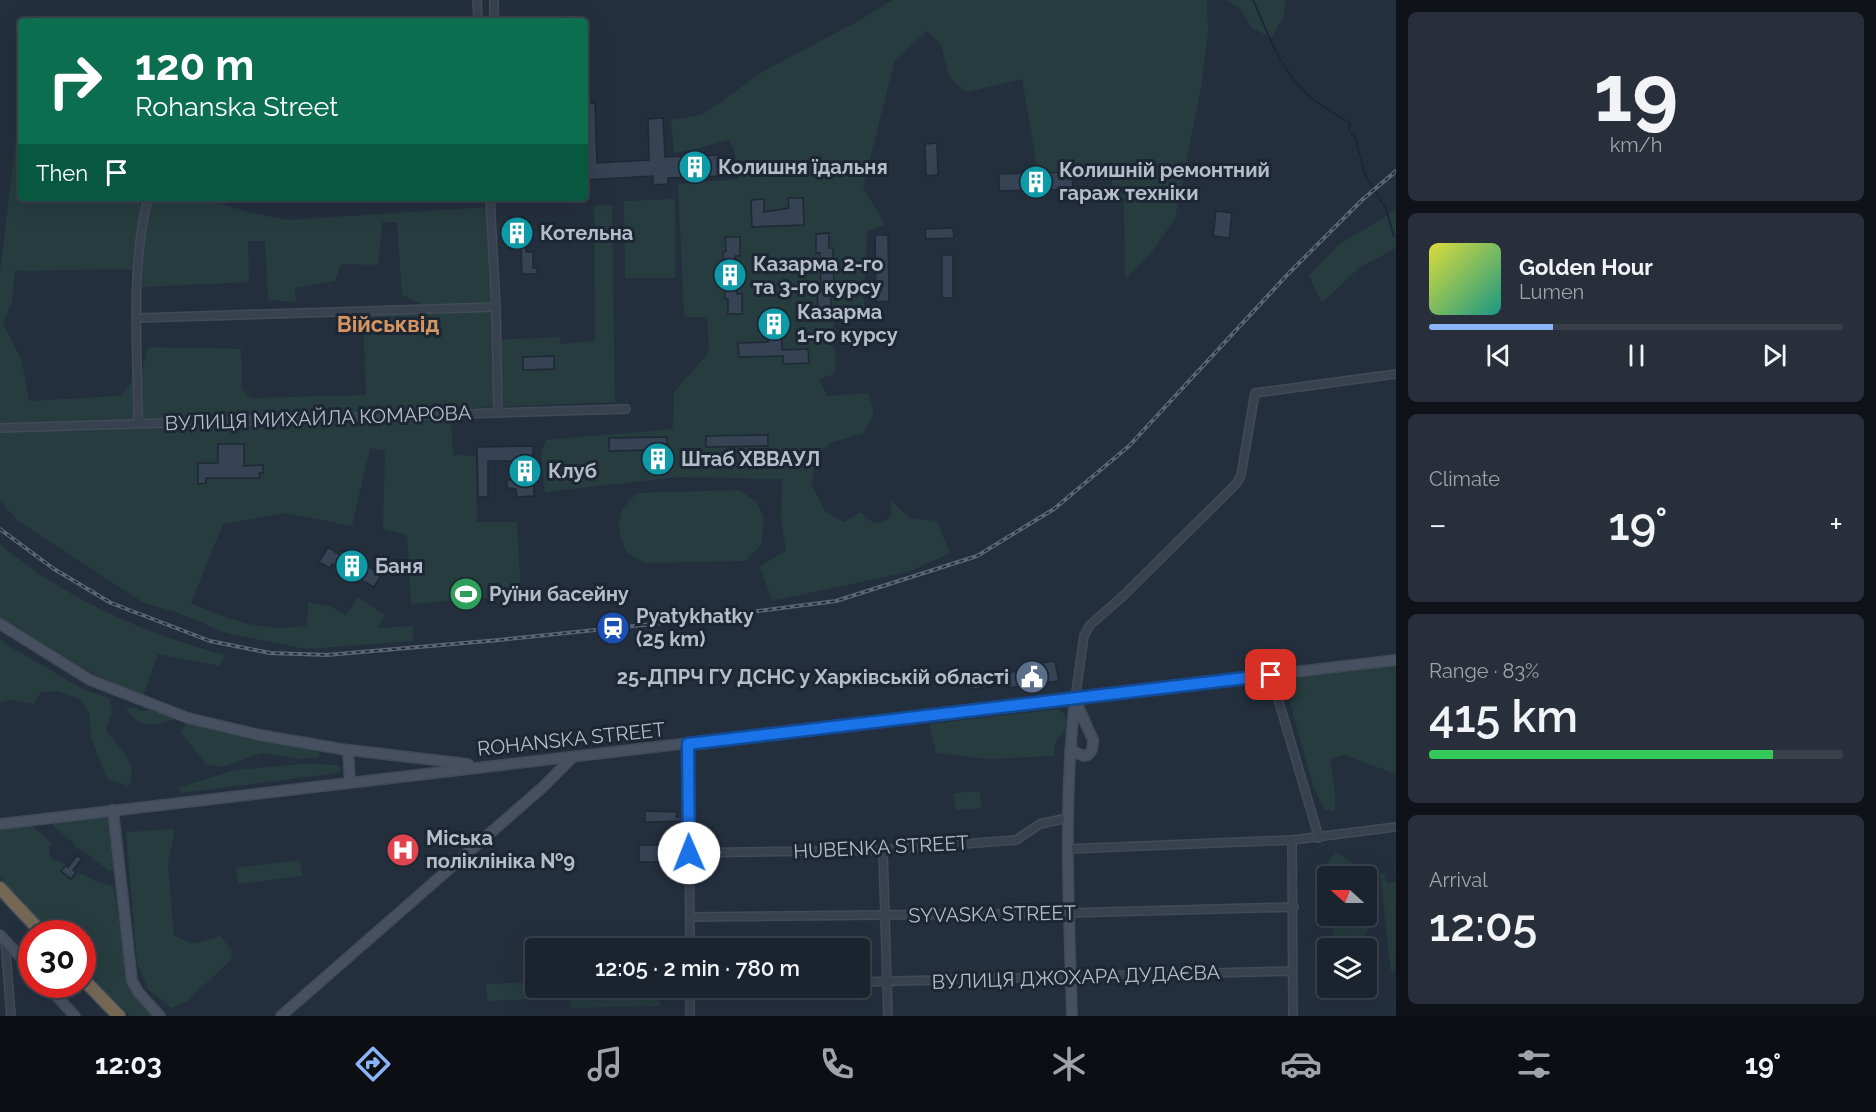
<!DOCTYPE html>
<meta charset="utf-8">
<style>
:root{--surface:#1b232e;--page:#282f3a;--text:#f1f3f6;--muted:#a0a4aa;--line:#39404a;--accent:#8ab4f8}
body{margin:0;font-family:Raleway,sans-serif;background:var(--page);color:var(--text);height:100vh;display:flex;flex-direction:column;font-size:22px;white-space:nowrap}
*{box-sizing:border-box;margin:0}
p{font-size:20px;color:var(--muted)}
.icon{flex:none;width:33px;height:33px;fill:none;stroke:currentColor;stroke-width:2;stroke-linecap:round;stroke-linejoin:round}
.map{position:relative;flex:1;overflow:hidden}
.details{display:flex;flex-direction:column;gap:12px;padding:12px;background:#0f1319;width:480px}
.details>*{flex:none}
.guide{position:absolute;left:18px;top:18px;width:570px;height:183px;border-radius:6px;box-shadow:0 6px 24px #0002,0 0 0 2px var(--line);background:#0b6e4f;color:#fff;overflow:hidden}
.needle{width:39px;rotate:291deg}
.controls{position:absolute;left:1317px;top:866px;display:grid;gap:12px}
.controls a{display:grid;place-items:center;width:60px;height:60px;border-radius:6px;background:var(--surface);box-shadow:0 6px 24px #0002,0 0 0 2px var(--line);font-size:30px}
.speed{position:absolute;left:18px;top:920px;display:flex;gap:12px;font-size:30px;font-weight:700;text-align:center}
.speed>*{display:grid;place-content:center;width:78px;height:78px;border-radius:50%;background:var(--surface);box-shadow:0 6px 24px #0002,0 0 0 2px var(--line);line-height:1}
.speed .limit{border:9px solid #d22;background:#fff;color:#111}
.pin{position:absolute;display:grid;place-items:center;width:51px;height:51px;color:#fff;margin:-26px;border-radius:12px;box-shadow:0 3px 9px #0006}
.me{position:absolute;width:66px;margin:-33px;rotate:359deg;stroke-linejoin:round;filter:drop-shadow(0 0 4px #0008)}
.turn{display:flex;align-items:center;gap:21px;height:126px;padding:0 18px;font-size:27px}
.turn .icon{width:78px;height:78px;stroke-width:2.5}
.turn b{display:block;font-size:42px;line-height:51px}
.then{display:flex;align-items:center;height:57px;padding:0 18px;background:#0003;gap:12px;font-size:22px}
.big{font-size:45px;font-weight:600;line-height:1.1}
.details .card{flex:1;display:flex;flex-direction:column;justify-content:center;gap:9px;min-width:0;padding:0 21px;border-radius:9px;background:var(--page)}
.details .dial{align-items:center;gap:0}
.dial b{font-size:78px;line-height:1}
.song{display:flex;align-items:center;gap:18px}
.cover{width:72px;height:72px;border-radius:9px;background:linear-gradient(135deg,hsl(60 70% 55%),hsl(170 70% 35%))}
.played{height:6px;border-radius:3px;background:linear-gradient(90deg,var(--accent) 30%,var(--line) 30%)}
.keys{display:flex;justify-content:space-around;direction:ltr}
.heat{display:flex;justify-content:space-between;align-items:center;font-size:33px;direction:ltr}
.charge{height:9px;border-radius:4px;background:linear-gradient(90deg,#34c759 83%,var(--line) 0)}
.trip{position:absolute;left:525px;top:938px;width:345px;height:60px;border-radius:6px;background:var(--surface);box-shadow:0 6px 24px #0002,0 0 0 2px var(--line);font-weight:600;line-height:60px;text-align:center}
.menu{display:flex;height:96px;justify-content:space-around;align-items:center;background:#0b0e12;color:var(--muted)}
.menu .icon{width:42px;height:42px}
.menu .active{color:var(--accent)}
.menu b{font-size:27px;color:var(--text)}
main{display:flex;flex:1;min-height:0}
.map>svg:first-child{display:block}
.green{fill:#263c3f}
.water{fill:#17263c}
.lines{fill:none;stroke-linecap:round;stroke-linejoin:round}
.stream{stroke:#17263c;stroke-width:1.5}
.building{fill:#364354;stroke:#1f2835;stroke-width:1.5}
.street-casing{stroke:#414a57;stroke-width:10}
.secondary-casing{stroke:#414a57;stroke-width:12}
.highway-casing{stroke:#434c59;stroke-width:15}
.street{stroke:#38414e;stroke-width:7}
.secondary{stroke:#465061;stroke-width:9}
.highway{stroke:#746855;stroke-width:12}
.rail-casing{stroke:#5a6575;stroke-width:4}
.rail{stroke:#1d2633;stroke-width:1.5;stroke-dasharray:4.5;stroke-linecap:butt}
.route-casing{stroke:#114b97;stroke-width:15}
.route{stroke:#1a73e8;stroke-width:10}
.labels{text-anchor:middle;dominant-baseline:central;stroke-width:6;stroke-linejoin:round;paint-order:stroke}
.poi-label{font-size:20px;font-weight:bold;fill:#b4bcc9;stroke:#1d2633;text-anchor:start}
.street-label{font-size:20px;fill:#b4bcc9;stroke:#1d2633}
.quarter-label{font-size:22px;font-weight:bold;fill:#d59563;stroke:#1d2633}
</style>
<main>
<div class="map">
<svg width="1396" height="1016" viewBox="0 0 1396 1016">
<rect width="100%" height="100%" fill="#242f3e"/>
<path class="green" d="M892,0H1217L1207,1L1208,33L1201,87L1175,219L1151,253L1125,279L1124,200L1113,194L1111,173L1038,172L1022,79L966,92L949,77L941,45L927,31L895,60L863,187L885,225L867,232L864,308L835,320L831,339L836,357L834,374L819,379L827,396L868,393L874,413L864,433L831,443L818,453L811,484L825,511L843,522L861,512L874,524L891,518V500L909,518L937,521L950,553L908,572L772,601L760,566L786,551L781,518L782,479L680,477L545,492L541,453L546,440L673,429L674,392L709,352L707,317H684L678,184L739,179L734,149L728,140L697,149L674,153L671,120L702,115L764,71L860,20Z
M1225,0H1286L1283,18L1271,38L1251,27L1240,8Z
M16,136L21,138V198H129L141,204L152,202L153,198H204L247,212L288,220L487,207L494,304L423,305L402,295L397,222H382L378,265L341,264L335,281L295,288L296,302L268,300L265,241H248L249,282L142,287L143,269L15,271L12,301L3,323L22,362L29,401L120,396L142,371L148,347L241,349L242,389L251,398L366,395L363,314L493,309L494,340L559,337L561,344L595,341L594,206L612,205L615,402L450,409L453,455L476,456L477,522H517L521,595L411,604L407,535L383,529L385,451L370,448L352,526L286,513L223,524L191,603C227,619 267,634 307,625L308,602L329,606L346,615L358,597L385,615L378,628L413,626V641L306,649L226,633L176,612L144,603L18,521L0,501V274Z
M675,199V278H625L624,201Z
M1396,210V248L1359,268L1322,303L1309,276L1338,245Z
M739,490L757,502L764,519L761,545L746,561L644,563L626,552L620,535L619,522L623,508L637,493Z
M0,544C66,599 142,633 225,655L220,666L158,654L143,697L56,656L0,621Z
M0,638L9,646L85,690L109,698L112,711L106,731C120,748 139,763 129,786L107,779L91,737L89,712L79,699L58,691L41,692L34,704L9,700L0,703Z
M1396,664V774L1344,755L1330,759L1335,793V812L1324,809L1313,785L1290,702L1295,694L1294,679L1303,674Z
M136,707L140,711L150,710L176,719C156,726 138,729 126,709Z
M1058,709C1068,715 1067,721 1065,731C1055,739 1055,743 1054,756L989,759L936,753L929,724Z
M190,722L319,749V757L301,759L262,753L222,767L206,764L181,733L186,723Z
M303,764L337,765L341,768L338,773L181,793L178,788L235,770Z
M980,791L981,808L955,810L954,793Z
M103,815L109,820L115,867L113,870L109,871L81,849L75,848V844L53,826L51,822Z
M30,824L51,842L53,846L49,847L51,858L66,865L61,871L71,879L78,872L96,881L114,887L128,983L158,1016H130L83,968L82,933H50L0,877V828Z
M175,829L168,863L174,936L194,944L220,936L232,951L231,960L187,1001L171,1008L148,989L137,963L126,832Z
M1336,852L1367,873L1377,904L1369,928L1357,948H1333L1334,915H1366V876H1330L1328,861Z
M300,860L302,876L238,884L236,868Z
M1385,873L1387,883L1396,882L1395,972H1391L1380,874Z
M535,982L536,987H538L539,999L487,1001L486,984Z
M570,987H659L660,1006L571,1008Z"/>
<path class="water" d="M476,585L478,601L457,603L455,587Z"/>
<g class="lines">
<path class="stream" d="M1253,0C1266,29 1278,63 1300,87C1314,102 1332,112 1350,123L1349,131L1355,137L1365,174L1386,209L1394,237"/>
</g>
<path class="building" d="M595,103L597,163L649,160L648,119L663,118L665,157L719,155L720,176L668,178V184L653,185V176L585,180V104Z
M937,143L938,175L926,176L925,144Z
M1072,172L1073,189L999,191V174Z
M788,198H803L804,225L752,227L751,200L764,199V212L789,208Z
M1216,211L1232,213L1229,238L1213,236Z
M508,217H525L526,252H533V268H537V274H522L521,249H509Z
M953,228L954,238L926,239L925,229Z
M829,233V248H833L834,294H831V309H818L817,290H821L820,253H816V234Z
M875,235H888L889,301L876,302Z
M725,237H740V256H735L737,294H742V314H728V299H725L723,252L726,251Z
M942,255H953V298H942Z
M781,310L782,350L808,349L809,363L783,364V356L739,357L738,343L768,342L767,311Z
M554,356V369L523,370V357Z
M768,435V446L706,447V436Z
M667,437L668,467H649L648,450L609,451V438Z
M218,444H244V466L263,465V473H259L260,478H206V483L198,484V463H218Z
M533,446L534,496L517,497L516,489L507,488V480H516V461H488V497H478L477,447Z
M328,547L338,554L341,550L381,574L374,587L360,579L357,584L351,580L354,577L332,564L330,568L319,562Z
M1055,661L1059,681L1007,688L1005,673L1031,669V664Z
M994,677L995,686L973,689L972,681Z
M645,811L677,812L676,817L684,818V821L645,822Z
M639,845H665V862H639Z
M77,855L82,859L73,870L76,873L71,879L61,871L66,865L68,867Z"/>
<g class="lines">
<g class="street-casing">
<path id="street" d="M477,0L478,21
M494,21V0
M490,198L496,307L498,413
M138,318L496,307
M138,423C138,351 130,269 148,198
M0,428L626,409
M1271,675L1319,838
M1075,699L1084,636L1090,625L1123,596L1237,483L1241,475L1255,393L1396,374
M689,744L690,948
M1067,849L1292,840
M883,850L888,1016
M689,853L883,850L1016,840L1040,824L1067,818
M690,917L1067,913L1294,907
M5,941L11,1016
M860,982L1293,971
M690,987V1016
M1293,1016L1292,840L1396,827"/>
</g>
<g class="secondary-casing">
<path id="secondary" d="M0,624L90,680L188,718L260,735L341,749L468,764
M348,750L350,782
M1070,750L1084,756C1092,755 1093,748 1093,740L1077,704
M113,810L132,981L139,993L160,1016
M0,824L1396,660
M0,935L32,969
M45,984L75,1016
M281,1016L544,786L573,757
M1072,1016C1069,910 1063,805 1075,699"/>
</g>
<g class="highway-casing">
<path id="highway" d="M0,888L42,933
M82,978L119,1016"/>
</g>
<use href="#street" class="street"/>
<use href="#secondary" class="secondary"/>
<use href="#highway" class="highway"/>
<g class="rail-casing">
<path id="rail" d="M0,529L54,569L111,603L210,641L270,653L327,655L499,640L673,622L836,601L977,556L1054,509L1129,446L1288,274L1362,200L1396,171"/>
</g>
<use href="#rail" class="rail"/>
</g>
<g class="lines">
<g class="route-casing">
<path id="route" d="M689,853L688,744L1271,675"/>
</g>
<use href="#route" class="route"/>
</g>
<defs>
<g id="building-disc" transform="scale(1.725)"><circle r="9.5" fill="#0f9aa8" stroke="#1d2633"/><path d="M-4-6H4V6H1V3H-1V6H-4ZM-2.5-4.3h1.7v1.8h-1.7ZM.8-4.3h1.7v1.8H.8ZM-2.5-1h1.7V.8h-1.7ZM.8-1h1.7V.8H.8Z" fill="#fff"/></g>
<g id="stadium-disc" transform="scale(1.725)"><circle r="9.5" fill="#2e9e5b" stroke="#1d2633"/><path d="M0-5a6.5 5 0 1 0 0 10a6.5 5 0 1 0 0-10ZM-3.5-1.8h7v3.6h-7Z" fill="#fff"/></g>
<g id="station-disc" transform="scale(1.725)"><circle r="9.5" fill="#1a4fb4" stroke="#1d2633"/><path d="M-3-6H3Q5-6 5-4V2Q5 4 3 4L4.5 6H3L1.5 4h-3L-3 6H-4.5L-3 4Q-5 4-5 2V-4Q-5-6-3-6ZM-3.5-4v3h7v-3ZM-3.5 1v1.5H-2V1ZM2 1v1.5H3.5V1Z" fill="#fff"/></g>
<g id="civic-disc" transform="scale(1.725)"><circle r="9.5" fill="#5c6f8a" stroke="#1d2633"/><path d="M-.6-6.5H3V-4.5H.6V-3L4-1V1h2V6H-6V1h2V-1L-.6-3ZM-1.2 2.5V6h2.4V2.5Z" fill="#fff"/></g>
<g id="hospital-disc" transform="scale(1.725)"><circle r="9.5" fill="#e0444e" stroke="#1d2633"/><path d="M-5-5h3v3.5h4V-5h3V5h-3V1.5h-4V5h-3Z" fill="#fff"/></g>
</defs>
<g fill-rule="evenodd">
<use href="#building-disc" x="695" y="167"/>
<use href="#building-disc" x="1036" y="182"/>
<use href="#building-disc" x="517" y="233"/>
<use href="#building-disc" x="730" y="275"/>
<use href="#building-disc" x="774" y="324"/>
<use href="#building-disc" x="658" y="459"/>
<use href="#building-disc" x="525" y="471"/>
<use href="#building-disc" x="352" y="566"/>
<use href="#stadium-disc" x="466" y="594"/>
<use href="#station-disc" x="613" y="628"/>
<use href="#civic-disc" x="1032" y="677"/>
<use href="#hospital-disc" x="403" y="850"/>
</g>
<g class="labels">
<g class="poi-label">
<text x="718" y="167">Колишня їдальня</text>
<text x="1059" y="170">Колишній ремонтний<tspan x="1059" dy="23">гараж техніки</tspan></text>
<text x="540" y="233">Котельна</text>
<text x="753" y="264">Казарма 2-го<tspan x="753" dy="23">та 3-го курсу</tspan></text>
<text x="797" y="312">Казарма<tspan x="797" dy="23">1-го курсу</tspan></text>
<text x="681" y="459">Штаб ХВВАУЛ</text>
<text x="548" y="471">Клуб</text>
<text x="375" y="566">Баня</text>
<text x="489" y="594">Руїни басейну</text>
<text x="636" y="616">Pyatykhatky<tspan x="636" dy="23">(25 km)</tspan></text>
<text x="1009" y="677" text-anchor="end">25-ДПРЧ ГУ ДСНС у Харківській області</text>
<text x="426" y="838">Міська<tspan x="426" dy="23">поліклініка №9</tspan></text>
</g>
<g class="street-label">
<text transform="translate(318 418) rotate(-2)">ВУЛИЦЯ МИХАЙЛА КОМАРОВА</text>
<text transform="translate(571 739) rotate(-6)">ROHANSKA STREET</text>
<text transform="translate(881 847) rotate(-3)">HUBENKA STREET</text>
<text transform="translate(992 914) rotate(-1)">SYVASKA STREET</text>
<text transform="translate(1076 977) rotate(-2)">ВУЛИЦЯ ДЖОХАРА ДУДАЄВА</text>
</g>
<g class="quarter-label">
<text x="388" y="324">Військвід</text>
</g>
</g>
</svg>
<div class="controls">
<a><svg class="needle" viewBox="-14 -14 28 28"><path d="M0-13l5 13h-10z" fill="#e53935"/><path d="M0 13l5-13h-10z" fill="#a0a4aa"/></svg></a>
<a><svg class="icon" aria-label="layers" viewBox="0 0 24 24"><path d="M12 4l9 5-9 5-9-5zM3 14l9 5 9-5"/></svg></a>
</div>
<div class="speed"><div class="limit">30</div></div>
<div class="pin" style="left:1271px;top:675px;background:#d93025"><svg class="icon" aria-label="arrive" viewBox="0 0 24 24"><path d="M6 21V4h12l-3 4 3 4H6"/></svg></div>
<svg class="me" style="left:689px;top:853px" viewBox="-20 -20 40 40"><circle r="19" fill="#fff"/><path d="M0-13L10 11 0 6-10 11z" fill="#1a73e8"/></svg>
<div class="trip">12:05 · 2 min · 780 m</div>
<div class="guide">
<div class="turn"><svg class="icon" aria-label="right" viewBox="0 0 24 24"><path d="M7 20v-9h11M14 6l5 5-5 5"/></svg><div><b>120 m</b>Rohanska Street</div></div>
<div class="then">Then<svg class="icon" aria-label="arrive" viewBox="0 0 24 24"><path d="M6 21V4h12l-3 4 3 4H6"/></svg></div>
</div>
</div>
<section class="details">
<div class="card dial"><b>19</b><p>km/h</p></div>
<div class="card">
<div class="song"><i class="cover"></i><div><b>Golden Hour</b><p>Lumen</p></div></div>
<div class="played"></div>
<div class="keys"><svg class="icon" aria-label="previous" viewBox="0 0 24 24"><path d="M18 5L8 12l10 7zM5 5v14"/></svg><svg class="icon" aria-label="pause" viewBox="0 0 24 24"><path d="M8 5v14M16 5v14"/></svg><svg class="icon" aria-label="next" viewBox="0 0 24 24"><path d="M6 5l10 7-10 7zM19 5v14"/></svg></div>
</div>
<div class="card"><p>Climate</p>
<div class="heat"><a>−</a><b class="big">19°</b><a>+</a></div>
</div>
<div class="card"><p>Range · 83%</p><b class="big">415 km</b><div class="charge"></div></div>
<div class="card"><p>Arrival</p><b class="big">12:05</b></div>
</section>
</main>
<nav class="menu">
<b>12:03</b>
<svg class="icon active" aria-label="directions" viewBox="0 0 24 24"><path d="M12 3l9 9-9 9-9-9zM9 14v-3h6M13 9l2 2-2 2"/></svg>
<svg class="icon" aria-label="music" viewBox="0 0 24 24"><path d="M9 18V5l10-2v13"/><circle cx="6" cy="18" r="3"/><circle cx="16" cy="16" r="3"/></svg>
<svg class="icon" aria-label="phone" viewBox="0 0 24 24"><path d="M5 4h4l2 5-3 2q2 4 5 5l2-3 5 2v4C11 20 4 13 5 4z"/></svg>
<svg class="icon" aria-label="climate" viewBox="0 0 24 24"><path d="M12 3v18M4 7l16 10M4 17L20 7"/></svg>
<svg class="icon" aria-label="car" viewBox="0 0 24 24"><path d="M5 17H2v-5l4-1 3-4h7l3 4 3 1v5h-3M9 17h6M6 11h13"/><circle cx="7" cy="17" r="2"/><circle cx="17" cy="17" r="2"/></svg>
<svg class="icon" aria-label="filters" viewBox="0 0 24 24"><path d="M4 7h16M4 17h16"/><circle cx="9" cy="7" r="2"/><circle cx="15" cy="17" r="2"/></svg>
<b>19°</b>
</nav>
